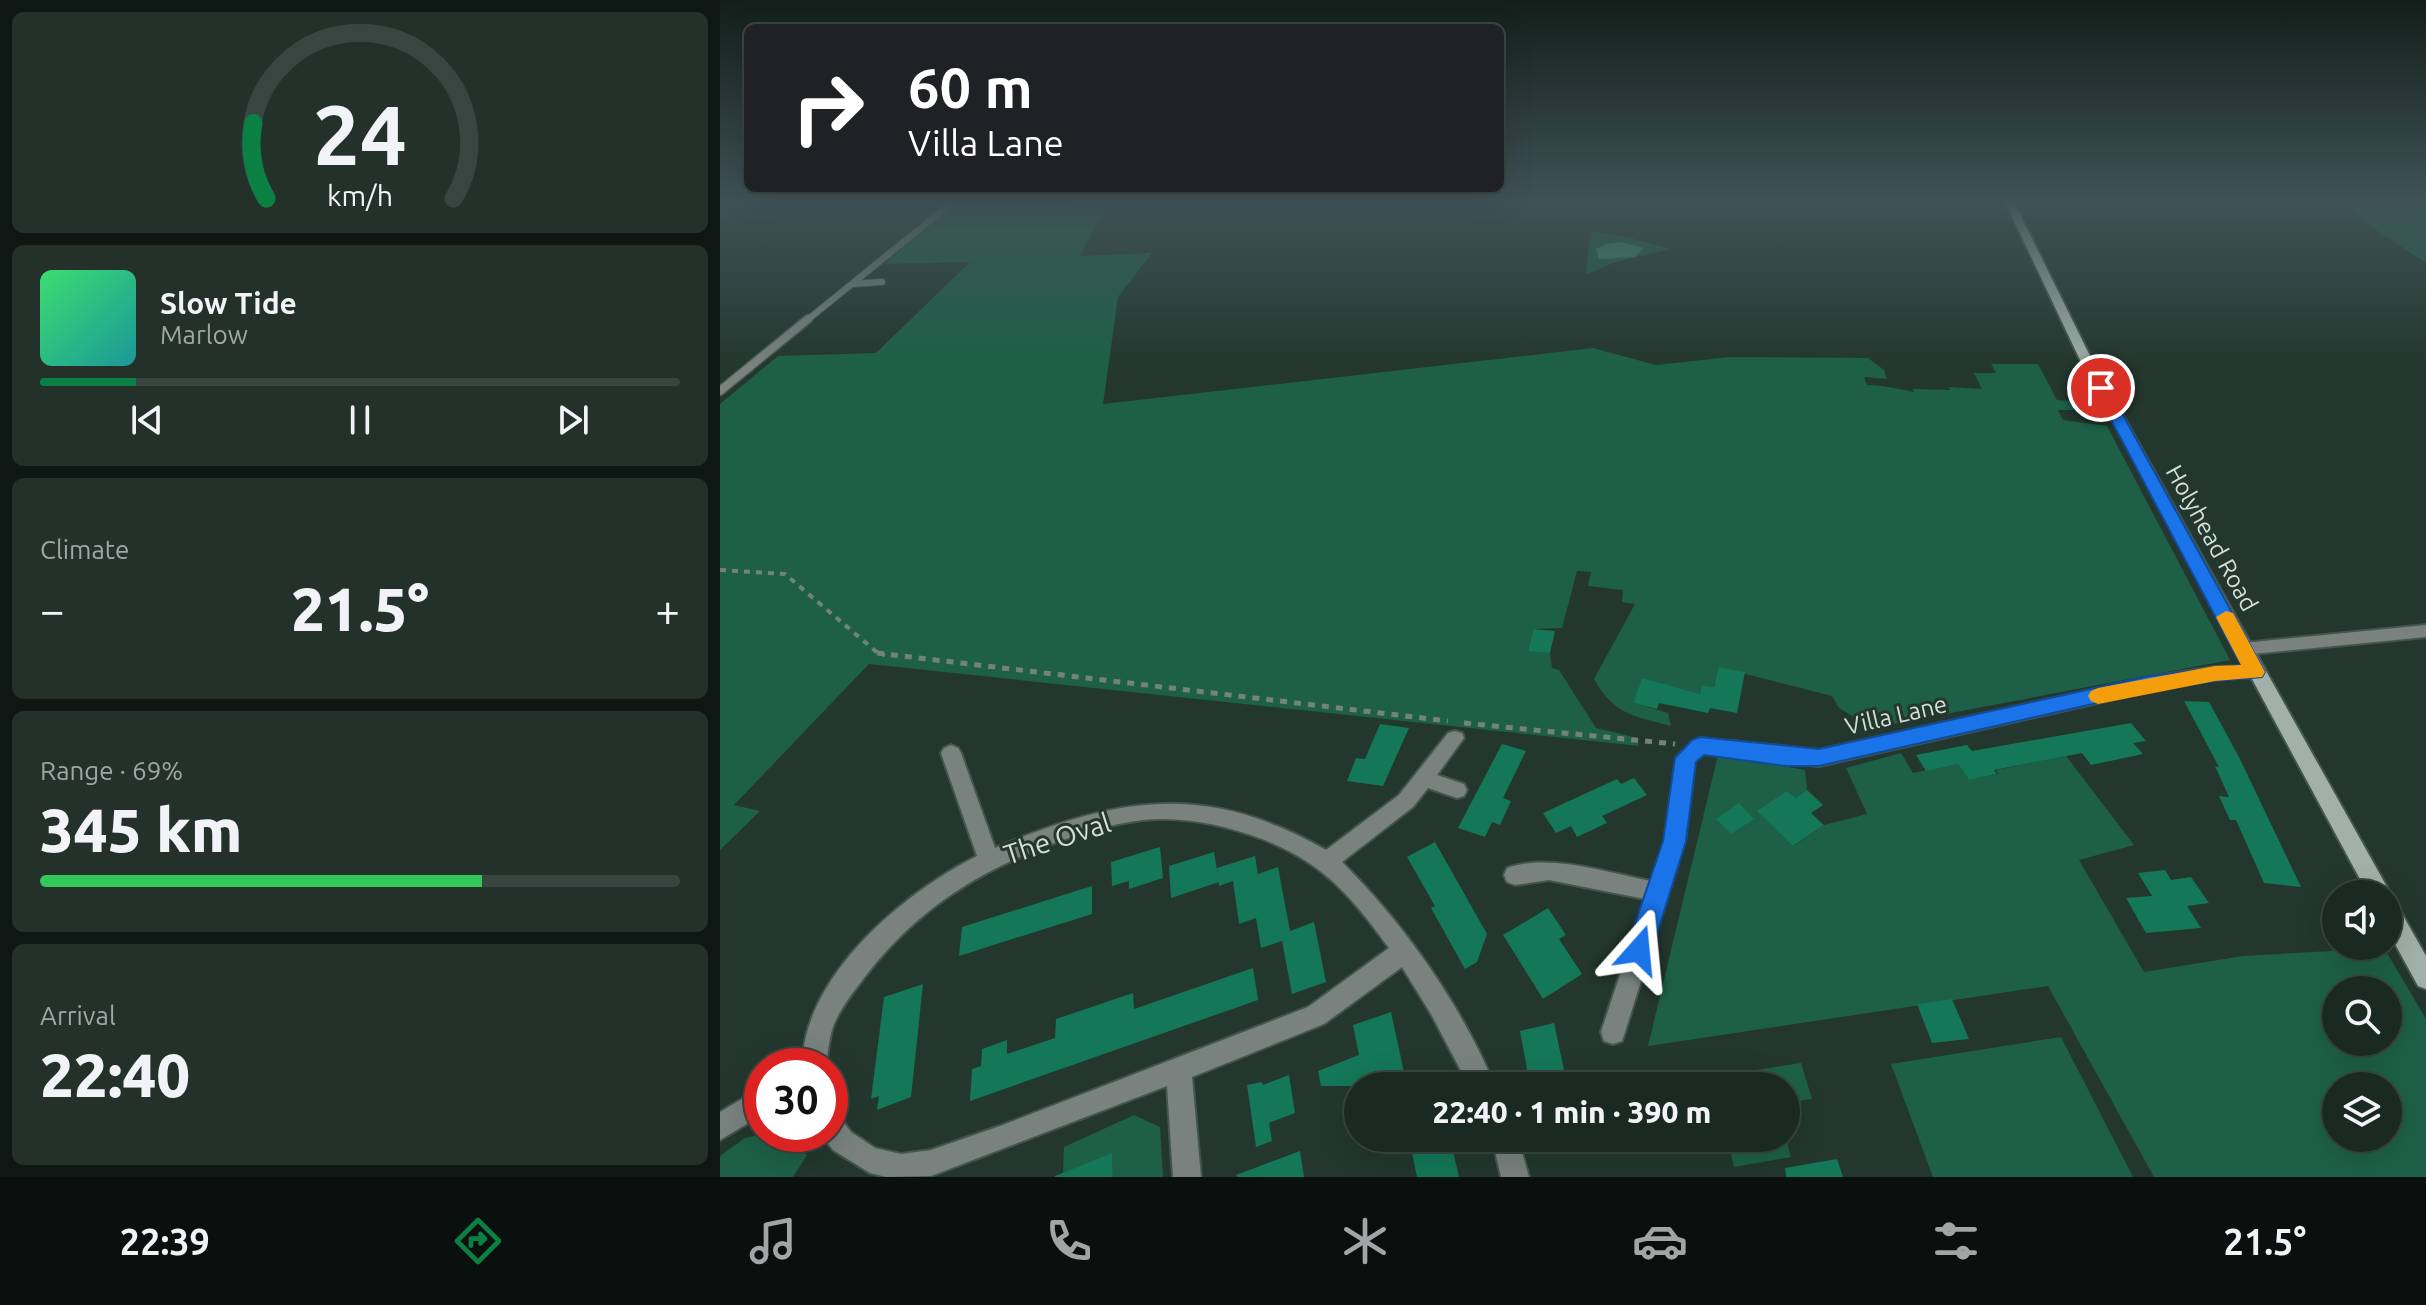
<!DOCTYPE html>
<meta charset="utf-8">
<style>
:root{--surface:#1a2922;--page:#23312a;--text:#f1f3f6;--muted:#9fa6a5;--line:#384540;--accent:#0b8043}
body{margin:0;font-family:Ubuntu,sans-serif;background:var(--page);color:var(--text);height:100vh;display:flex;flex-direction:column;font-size:30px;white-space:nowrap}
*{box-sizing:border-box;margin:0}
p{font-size:26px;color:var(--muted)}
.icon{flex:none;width:44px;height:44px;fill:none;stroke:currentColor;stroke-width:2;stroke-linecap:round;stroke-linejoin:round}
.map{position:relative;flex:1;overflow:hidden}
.panel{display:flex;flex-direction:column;gap:12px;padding:12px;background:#0e1713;width:720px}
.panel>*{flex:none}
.guide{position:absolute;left:24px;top:24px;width:760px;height:168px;border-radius:12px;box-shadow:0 8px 32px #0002,0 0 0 2px var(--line);background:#202124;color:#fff;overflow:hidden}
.controls{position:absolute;left:1602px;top:880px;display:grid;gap:16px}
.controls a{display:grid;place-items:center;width:80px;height:80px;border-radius:50%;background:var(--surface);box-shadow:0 8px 32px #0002,0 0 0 2px var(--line);font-size:40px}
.speed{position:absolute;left:24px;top:1048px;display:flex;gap:16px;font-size:40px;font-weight:700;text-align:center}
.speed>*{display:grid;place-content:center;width:104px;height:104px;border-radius:50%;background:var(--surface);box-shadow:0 8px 32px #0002,0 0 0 2px var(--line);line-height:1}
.speed .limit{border:12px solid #d22;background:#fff;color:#111}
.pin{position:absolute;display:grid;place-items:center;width:68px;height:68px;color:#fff;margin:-34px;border:4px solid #fff;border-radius:50%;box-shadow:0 2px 8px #0007}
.me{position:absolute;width:88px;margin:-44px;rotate:18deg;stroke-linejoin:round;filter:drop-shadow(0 0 6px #0008)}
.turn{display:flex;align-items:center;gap:28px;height:168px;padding:0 32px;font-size:36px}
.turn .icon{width:104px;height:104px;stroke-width:2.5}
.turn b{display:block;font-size:56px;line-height:68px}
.big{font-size:60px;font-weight:800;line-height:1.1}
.panel .card{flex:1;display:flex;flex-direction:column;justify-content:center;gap:12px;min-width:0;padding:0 28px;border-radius:12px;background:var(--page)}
.panel .dial{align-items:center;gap:0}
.dial svg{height:208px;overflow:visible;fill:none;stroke:var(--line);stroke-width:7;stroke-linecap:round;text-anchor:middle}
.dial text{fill:var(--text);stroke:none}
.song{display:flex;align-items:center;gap:24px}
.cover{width:96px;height:96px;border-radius:12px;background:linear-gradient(135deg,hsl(140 70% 55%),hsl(180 70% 35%))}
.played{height:8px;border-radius:4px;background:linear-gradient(90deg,var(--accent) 15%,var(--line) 15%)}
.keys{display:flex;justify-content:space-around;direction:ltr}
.heat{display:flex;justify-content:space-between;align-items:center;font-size:44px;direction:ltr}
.charge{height:12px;border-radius:6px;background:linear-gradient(90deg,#34c759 69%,var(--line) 0)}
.trip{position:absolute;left:624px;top:1072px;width:456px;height:80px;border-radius:40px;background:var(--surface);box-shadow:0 8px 32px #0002,0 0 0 2px var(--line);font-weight:800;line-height:80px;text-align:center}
.menu{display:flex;height:128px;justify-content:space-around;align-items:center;background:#0a100e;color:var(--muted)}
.menu .icon{width:56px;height:56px}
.menu .on{color:var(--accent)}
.menu b{font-size:36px;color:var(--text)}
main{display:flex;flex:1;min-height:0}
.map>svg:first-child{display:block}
.green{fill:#1d6047;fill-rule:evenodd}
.water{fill:#3b9573}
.building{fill:#147757}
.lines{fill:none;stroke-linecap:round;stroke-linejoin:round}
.service-far1-casing{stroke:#43554d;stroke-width:8}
.service-casing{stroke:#43554d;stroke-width:11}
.minor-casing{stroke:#43554d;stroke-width:4}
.secondary-casing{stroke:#43554d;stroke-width:4}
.path-far1{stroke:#73837b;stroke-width:4;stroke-dasharray:6 6;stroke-linecap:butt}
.path{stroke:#73837b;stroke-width:5;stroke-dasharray:7 7;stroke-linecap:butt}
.service-far1{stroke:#79827e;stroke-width:6}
.service{stroke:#79827e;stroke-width:8}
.minor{fill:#79827e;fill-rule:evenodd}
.secondary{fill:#a1b0a9;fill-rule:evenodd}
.route{fill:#1a73e8;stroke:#114b97;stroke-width:2}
.slow{fill:#f59e0b}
.labels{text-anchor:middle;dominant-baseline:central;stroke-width:6;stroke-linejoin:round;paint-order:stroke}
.street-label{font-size:24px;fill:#d3ded8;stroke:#23372e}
.near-street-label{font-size:28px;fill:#d3ded8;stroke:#23372e}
</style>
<main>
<section class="panel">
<div class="card dial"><svg viewBox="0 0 100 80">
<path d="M14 69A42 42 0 1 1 86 69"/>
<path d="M14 69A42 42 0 0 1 9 40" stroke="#0b8043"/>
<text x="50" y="56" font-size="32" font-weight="700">24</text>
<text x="50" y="72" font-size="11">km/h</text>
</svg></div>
<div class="card">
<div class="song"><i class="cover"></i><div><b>Slow Tide</b><p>Marlow</p></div></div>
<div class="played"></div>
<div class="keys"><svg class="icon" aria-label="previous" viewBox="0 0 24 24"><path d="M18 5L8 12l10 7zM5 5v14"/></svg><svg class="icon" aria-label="pause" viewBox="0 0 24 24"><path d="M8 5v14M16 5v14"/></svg><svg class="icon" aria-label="next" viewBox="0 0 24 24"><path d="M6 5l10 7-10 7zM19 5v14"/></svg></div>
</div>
<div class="card"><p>Climate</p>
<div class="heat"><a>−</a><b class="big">21.5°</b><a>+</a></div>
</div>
<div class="card"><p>Range · 69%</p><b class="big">345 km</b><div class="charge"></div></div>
<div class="card"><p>Arrival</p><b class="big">22:40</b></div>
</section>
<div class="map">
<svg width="1706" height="1177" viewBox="0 0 1706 1177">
<rect width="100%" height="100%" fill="#23372e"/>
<path class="green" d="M238,202H352L349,208H387L359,256L432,253L398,297L383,404L873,348L936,365L1011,357L1148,358L1164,370L1167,379L1144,377L1147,385C1163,385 1179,389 1194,392L1193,389L1230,390L1229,387L1262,389L1254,373H1276L1271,364H1318L1337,400L1349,401L1355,410H1338L1343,420L1387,426L1510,660L1152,728L1119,708L1112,696L998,667L994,687L982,685L980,694L922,679L913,703L948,713L951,726C914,716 894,715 874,679L915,604L902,602L903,590L868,586L871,572L857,571L842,628L813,629L808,650L830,653L832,668L839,670L876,728L917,738L919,746L149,664L14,805L40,811L0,850V404L58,356L156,353L250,262L164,264Z
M1624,202H1706V263L1652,227Z
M870,231L910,238L950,249L892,263L866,275Z
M1181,753L1193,773L1238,764L1249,780L1278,774L1276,770L1346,756L1414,845L1359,860L1424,972L1523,956L1664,948L1706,1019V1177H1434L1328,986L928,1046L998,755L1085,770L1087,790L1045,818L1074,846L1104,825L1147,814L1126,768ZM1616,990H1668V1042H1616ZM1616,1086H1668V1138H1616Z
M1341,1037L1413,1177H1213L1171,1064Z
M1081,1063L1092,1099L1066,1103V1086H995L992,1077Z
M414,1115L440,1127L443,1177H393L392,1154L343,1173L344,1147Z
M42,1134H65L87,1155L73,1177H0V1156L25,1138Z
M1007,1138H1066L1071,1157L1014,1167Z"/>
<path class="water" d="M901,242L924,248L915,257L879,259L876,249L886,244Z"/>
<path class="building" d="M813,629L835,631L830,653L808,651Z
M998,667L1025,672L1017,713L990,708L988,713L939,703L937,709L913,703L922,678L980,694L982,685L994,687Z
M1464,701L1489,702L1519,757L1581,887L1544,883L1516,820H1510L1499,796L1509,797L1495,766L1499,767Z
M1411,723L1426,741L1413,743L1423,754L1371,765L1362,753L1274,770L1277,774L1249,780L1238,764L1206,771L1196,755L1247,745L1252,751Z
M660,724L689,728L663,786L627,781L636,758L645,759Z
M782,744L806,751L783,798L791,801L780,825L772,822L765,837L738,828Z
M914,778L927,795L882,816L887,823L857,837L851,826L836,833L823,813L897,779L901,784Z
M1087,790L1103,805L1091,813L1104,825L1073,846L1037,811L1067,791L1075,798Z
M1019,803L1034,819L1011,834L996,819Z
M715,842L767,934L757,962L745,969L711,908L715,906L687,857Z
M440,847L443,878L409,889V881L392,886L391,862Z
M494,852L499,882L451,898L449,866Z
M535,856L538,874L558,867L570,931L594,922L606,982L572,994L562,941L541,948L536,918L519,924L513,881L499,886L497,868Z
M1445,870L1451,880L1471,877L1489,903L1467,906L1481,928L1426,933L1406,898L1432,896L1418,873Z
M372,886V914L239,956L242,927Z
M828,908L846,935L839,939L862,974L823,999L783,935Z
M533,968L538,1000L250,1101L252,1069L261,1066L262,1049L287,1040V1054L335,1038L336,1019L413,993L414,1009Z
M203,984L191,1097L157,1110L159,1096L151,1099L164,997Z
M1232,999L1249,1039L1212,1043L1197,1004Z
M671,1012L687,1086H601L598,1071L639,1055L633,1025Z
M834,1023L846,1079L810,1086L800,1031Z
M569,1075L575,1113L549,1123L552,1141L536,1147L527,1085L542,1082L543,1085Z
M689,1138H730L739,1177H697Z
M580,1151L584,1177H517L516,1175Z
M392,1153L393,1177H335V1176Z
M1117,1159L1123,1177H1066L1065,1168Z"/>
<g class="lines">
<g class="service-far1-casing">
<path id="service-far1" d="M132,284L162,282
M86,321L233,202"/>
</g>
<g class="service-casing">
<path id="service" d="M0,391L88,319"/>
</g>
<g class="minor-casing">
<path id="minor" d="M1706,625V637L1523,655L1517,653L1514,649L1517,645L1523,643Z
M1535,666L1541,667L1544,672L1541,677L1495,679L1430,691L1099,766L984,754L975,761L965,841L905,1032L902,1041L893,1044L884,1041L881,1032L925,899L829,880L795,885L787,882L784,875L787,868C829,853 888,873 931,881L945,841L956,758L973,741L980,738L1099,750L1430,677L1495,667Z
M735,731L742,733L744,738L717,775L744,784L747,790L744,796L737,798L708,788L693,807L622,862C685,925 740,1003 775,1086H749L711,1014L682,967L604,1024L472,1077L481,1177H453L447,1086L211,1176L166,1177L150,1173L113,1150L101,1134H110V1112L119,1116L131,1132L155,1148L181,1154L211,1150L280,1126L588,1007L669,948C632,897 603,862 542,839C505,825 462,816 423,820C390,824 359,834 329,845C254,873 192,914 144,978C133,992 121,1008 114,1024C109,1037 108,1052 106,1066H82C83,1054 84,1041 88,1029C110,956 191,889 257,856L221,753L224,748L231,745L238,748L241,753L275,848C397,797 485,781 606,850L679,795L728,733Z
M42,1087V1115L0,1140V1112Z
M772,1138H798L809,1177H781Z"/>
</g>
<g class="secondary-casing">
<path id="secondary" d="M1285,202H1294L1373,362L1667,887L1670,894L1668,898V894H1648L1361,362Z
M1668,900L1676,903L1706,956V989L1698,986L1668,931Z"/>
</g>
<path class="path-far1" d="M0,570L65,574L159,654L165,655"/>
<path class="path" d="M157,653L728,721
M744,723L955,744"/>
<use href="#service-far1" class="service-far1"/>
<use href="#service" class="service"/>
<use href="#minor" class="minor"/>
<use href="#secondary" class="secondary"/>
</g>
<linearGradient id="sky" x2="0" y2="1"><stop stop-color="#131e19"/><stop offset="0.55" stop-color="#3f5357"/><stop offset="1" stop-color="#3f5357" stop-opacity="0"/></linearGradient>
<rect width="1706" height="367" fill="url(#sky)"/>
<path class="route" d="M1381,384L1388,388L1545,672L1542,677L1495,681L1430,691L1099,766H1066L984,755L976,762L966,841L932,950L929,959L919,962L910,959L906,950L943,841L955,758L972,740L980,737L1099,749L1430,676L1521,665L1374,388Z"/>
<path class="slow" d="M1506,611L1513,613L1545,672L1542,677L1495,681L1378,704L1371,701L1368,696L1371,691L1378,688L1495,666L1521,665L1496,617Z"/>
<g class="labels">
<g class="street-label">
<text transform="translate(1492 538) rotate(61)">Holyhead Road</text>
<text transform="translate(1176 715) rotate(-13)">Villa Lane</text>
</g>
<g class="near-street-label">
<text transform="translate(337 838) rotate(-18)">The Oval</text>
</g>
</g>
</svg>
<div class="controls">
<a><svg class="icon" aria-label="sound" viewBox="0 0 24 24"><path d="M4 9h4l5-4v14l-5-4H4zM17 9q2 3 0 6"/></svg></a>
<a><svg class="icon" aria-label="search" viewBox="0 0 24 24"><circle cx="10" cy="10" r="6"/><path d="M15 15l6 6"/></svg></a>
<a><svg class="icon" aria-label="layers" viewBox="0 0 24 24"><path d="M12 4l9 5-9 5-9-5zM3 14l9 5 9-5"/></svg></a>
</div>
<div class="speed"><div class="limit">30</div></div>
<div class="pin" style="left:1381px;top:388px;background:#d93025"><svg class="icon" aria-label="arrive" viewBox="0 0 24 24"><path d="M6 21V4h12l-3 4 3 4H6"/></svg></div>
<svg class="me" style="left:919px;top:950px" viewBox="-20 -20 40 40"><path d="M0-17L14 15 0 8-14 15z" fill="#1a73e8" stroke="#fff" stroke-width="4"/></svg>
<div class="trip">22:40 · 1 min · 390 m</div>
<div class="guide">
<div class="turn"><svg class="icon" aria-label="right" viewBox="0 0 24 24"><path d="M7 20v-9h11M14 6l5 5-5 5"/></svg><div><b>60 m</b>Villa Lane</div></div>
</div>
</div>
</main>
<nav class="menu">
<b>22:39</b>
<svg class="icon on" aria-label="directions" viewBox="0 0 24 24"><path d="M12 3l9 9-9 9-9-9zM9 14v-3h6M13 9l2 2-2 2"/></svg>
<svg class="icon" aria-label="music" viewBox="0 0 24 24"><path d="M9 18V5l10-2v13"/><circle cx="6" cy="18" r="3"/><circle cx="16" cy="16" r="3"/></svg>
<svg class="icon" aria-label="phone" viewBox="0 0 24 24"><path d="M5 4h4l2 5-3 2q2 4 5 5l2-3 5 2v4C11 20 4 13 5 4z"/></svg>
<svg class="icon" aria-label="climate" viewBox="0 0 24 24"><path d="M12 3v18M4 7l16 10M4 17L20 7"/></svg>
<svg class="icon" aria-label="car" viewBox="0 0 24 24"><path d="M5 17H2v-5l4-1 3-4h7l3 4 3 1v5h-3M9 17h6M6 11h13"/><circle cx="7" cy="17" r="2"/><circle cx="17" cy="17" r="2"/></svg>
<svg class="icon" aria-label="filters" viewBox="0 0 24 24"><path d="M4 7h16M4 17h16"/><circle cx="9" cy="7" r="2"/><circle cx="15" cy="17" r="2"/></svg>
<b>21.5°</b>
</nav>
